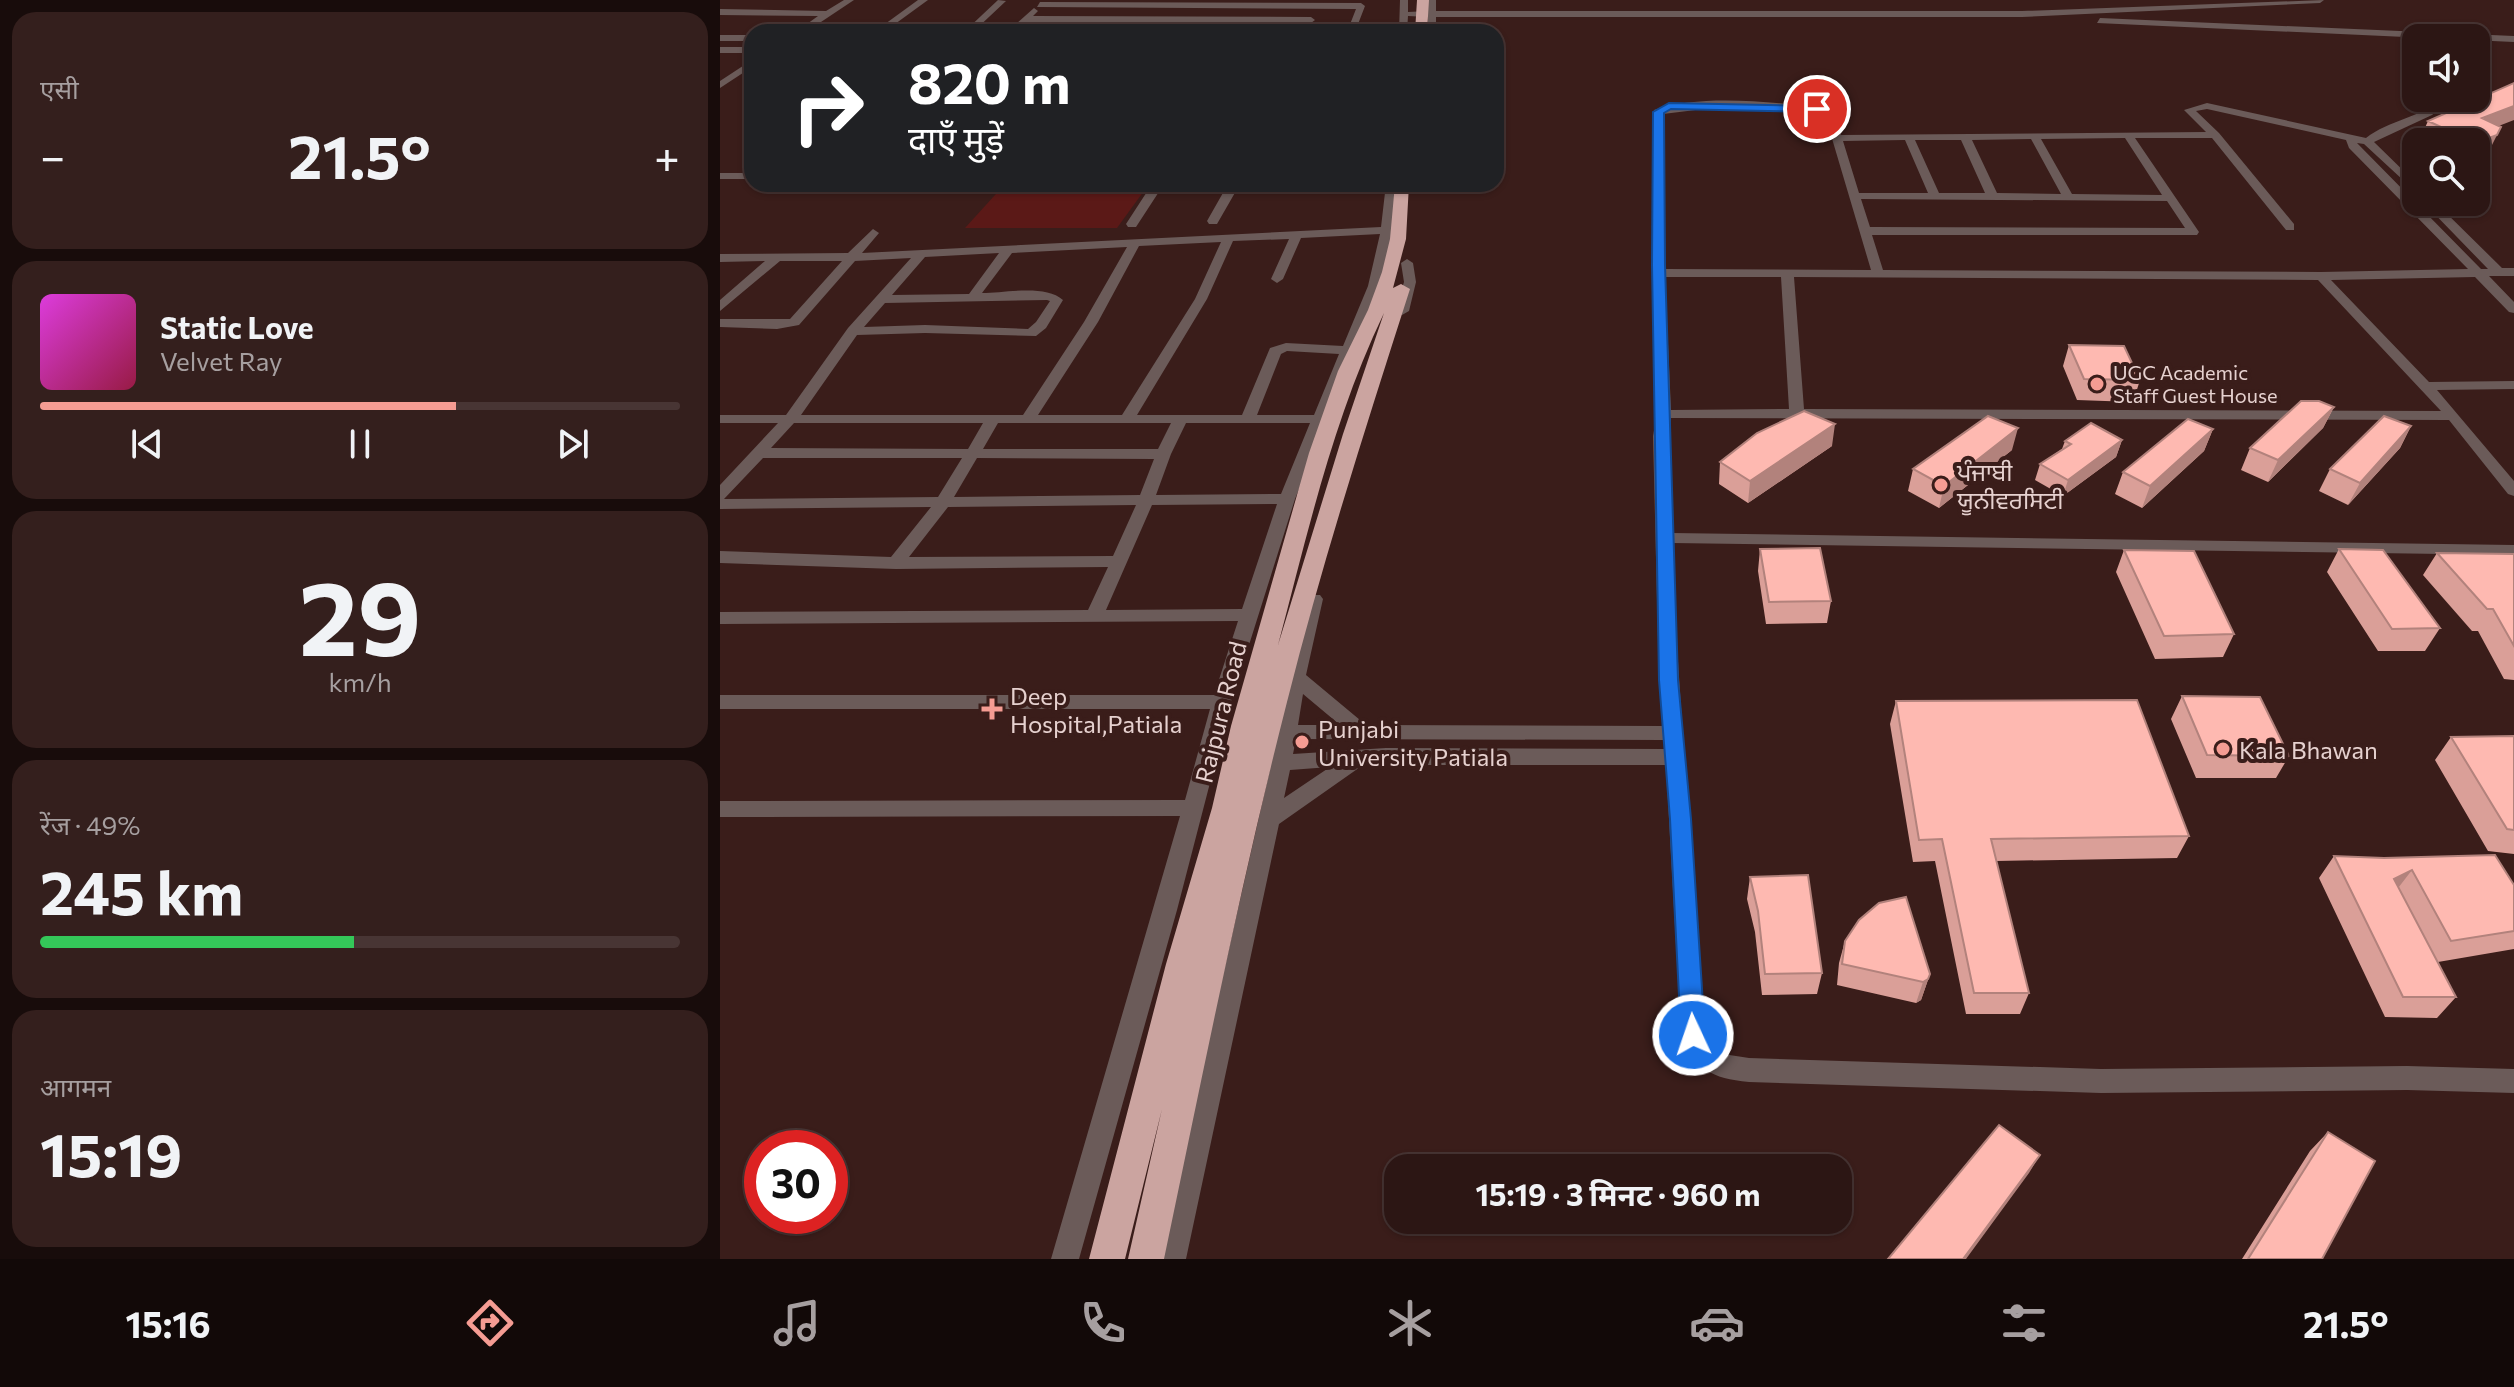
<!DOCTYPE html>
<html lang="hi">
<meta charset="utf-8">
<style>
:root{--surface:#2c1614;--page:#341f1d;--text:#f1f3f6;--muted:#a69fa0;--line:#483534;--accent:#f59c93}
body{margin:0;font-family:Commissioner,"Noto Sans Devanagari","Noto Sans Gurmukhi",sans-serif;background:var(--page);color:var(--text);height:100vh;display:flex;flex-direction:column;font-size:30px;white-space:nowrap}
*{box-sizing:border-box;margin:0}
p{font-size:26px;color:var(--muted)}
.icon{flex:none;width:44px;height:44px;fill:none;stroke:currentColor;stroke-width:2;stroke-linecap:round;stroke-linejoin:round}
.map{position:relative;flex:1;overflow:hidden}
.sheet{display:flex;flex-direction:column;gap:12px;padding:12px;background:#180c0b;width:720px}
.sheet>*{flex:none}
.top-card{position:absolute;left:24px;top:24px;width:760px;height:168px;border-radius:24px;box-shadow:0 2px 6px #0004,0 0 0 2px var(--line);background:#202124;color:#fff;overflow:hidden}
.controls{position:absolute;left:1682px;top:24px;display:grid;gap:16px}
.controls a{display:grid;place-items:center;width:88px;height:88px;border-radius:16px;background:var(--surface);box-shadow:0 2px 6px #0004,0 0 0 2px var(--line);font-size:40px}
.speed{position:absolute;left:24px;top:1130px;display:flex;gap:16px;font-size:40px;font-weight:700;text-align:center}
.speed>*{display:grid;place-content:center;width:104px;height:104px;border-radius:50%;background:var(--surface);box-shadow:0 2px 6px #0004,0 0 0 2px var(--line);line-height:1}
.speed .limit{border:12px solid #d22;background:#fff;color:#111}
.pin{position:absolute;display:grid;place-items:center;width:68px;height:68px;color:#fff;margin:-34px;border:4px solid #fff;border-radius:50%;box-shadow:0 2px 8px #0007}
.me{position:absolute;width:88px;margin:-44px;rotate:357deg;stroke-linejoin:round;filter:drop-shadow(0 0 6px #0008)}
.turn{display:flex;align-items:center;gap:28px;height:168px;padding:0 32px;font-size:36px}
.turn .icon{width:104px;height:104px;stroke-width:2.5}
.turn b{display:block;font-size:56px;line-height:68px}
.big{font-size:60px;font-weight:700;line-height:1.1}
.sheet .card{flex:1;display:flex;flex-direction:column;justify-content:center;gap:12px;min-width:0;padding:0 28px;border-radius:24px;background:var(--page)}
.sheet .dial{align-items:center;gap:0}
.dial b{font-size:104px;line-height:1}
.song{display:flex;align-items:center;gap:24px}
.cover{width:96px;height:96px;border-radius:12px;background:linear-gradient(135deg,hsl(300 70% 55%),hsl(340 70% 35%))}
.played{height:8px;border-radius:4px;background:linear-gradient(90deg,var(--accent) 65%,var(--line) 65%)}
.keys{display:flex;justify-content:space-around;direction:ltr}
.heat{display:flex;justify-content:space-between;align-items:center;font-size:44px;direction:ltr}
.charge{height:12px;border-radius:6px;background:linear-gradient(90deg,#34c759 49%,var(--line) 0)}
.trip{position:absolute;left:664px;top:1154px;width:468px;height:80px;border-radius:24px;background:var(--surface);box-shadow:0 2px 6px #0004,0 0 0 2px var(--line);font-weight:700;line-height:80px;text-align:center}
.tab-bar{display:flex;height:128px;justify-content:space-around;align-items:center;background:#120908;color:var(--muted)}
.tab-bar .icon{width:56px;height:56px}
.tab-bar .active{color:var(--accent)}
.tab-bar b{font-size:36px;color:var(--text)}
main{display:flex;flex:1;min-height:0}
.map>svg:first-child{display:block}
.green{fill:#5b1917}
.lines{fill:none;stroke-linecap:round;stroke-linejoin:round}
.minor{fill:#6b5b59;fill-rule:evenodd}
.highway{fill:#cba4a0;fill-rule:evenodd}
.wall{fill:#da9f98}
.shaded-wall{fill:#b2827c}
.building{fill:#feb9b1;stroke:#b2827c;stroke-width:2}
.route{fill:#1a73e8;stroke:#114b97;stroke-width:2}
.poi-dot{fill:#f59c93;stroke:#3a1d1a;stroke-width:3}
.labels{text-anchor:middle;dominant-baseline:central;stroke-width:8;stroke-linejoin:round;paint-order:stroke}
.far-poi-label{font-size:20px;fill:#e6d1cf;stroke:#3a1d1a;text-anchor:start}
.poi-label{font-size:24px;fill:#e6d1cf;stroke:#3a1d1a;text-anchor:start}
.street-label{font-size:24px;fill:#e6d1cf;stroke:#3a1d1a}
</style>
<main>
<section class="sheet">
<div class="card"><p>एसी</p>
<div class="heat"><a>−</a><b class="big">21.5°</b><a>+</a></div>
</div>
<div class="card">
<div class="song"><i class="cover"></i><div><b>Static Love</b><p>Velvet Ray</p></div></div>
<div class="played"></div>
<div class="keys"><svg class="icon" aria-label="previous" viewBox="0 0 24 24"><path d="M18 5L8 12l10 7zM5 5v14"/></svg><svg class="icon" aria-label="pause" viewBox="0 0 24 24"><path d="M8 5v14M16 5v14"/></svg><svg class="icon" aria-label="next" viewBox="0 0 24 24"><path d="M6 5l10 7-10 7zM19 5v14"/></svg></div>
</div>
<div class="card dial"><b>29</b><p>km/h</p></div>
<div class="card"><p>रेंज · 49%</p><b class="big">245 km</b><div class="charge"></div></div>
<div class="card"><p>आगमन</p><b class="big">15:19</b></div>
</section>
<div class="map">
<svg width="1794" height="1259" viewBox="0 0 1794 1259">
<rect width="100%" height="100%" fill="#3a1d1a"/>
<path class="green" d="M285,184H429L397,228H245Z"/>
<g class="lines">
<path class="minor" d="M124,0H134L86,32H76L98,16L0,15V9L106,11Z
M198,0H208L164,32H154Z
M278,0L286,1L253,32H244Z
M680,0H688V12L708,11V0H716V11H1302L1604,0L1600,3L1302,17H716V32H708V17L688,16L687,32H679Z
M320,2L641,3L645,6L635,32H627L636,9L317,7Z
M314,8L318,11L313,16L591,17L595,20L591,23L307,22L296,32H287Z
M1380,18L1794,36V42L1377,23Z
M0,35H32V41H0Z
M0,47H32V53H0Z
M32,60V67L0,88V81Z
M1723,98H1734L1712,115L1654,142L1696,183V192L1644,144L1637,143L1761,269H1768L1703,202H1715L1782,268H1794V276H1769L1794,302V313L1789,312L1755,277L1611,280L1709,382L1794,381V389L1717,390L1794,481V496L1788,494L1729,420L951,418L949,436L952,533L1794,545V555L952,543C958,707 975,870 985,1034L1003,1054L1029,1058L1381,1069L1687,1066L1794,1069V1093L1687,1090L1381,1093L1029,1082C991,1078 976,1070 961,1035L946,765H643L559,824L466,1259H438L550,769L545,763L553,756L556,738L550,732L559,725L573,645L588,595H600L603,599L586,675L646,725L943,726L939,680L933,436L937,414L933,273L934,110C980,94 1050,102 1097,107L1113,111L1121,135L1486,132L1464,110L1487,103L1646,138C1669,120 1700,118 1723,98ZM992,108L1050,109L1105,115L1151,270L945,269L943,114ZM1487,109L1626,140L1629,148L1748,269L1601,272L1163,270L1152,235H1477L1479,232L1415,138H1492L1566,230H1574V224L1499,133L1476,111ZM1405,138L1442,195L1352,194L1321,139ZM1311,139L1341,194L1277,193L1252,140ZM1185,140L1208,193H1139L1123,141ZM1195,140H1241L1265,193H1219ZM1141,199L1447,201L1465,228L1150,227ZM945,277H1061L1069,409L951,410ZM1074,277L1598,280L1721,411L1084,409ZM583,694L620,725H578ZM576,739L944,740L945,749L666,748L573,754ZM610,767L564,798L570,770Z
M0,173H32V179H0Z
M432,184H444L416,227H408L406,224Z
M508,184H520L497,224H489L487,221Z
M666,184H678L674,230L660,286L575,499L511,702L457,910L359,1259H331L460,816L0,817V801L465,800L490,709H0V695H494L518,621L0,624V612L368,610L388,567L176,569L0,563V551L171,557L211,507L0,509V485L58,423H0V415H66L128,328L191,258L135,261L79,325L57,329L0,327V319H70L122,261H60L0,311V300L45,261L0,262V254L128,253L153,229L159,233L142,253L661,227ZM660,234L648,286L623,346L566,343L550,348L522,415H417L487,299L513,241L569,239L551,279L557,283L563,279L581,238ZM501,242L475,299L402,415H318L378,322L419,246ZM407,247L364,322L303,415H81L137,335L205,333L316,336L326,328L343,300C325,284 286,293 262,293L292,253ZM279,253L249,294L172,295L205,257ZM327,300L330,301L316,322L308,329L205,325L144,327L165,303ZM567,351L619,354L594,415H537L561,354ZM74,423H263L248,449L51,448ZM278,423H451L438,449H263ZM466,423H590L561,494L436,495L451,454ZM43,458H242L218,497L4,499ZM257,458L434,459L420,495L234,497ZM557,504L522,609L386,610L432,505ZM416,505L393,556L189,557L228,507Z
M687,259L693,263L696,282L689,311L682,315L675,311L684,282L681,263Z"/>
<path class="highway" d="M697,0H709L707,32H695Z
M675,184H689L686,239L673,288L681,284L690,289C646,426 602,563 567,702C520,886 483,1073 444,1259H408L442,1109L405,1259H369L446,964L492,808L511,726L589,453L618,371L648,310L662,272L670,239ZM664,313L623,434L558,645C588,532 613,419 664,313Z"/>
</g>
<path class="wall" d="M1708,121L1779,126L1768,153L1760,156H1756V142H1706L1700,139Z
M1349,345L1420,380L1413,402L1357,400L1343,366Z
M1614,407L1603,428L1548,482L1521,470L1530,448Z
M1691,426L1680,448L1628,505L1599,491L1610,469Z
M1493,429L1484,451L1422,508L1395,494L1403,472Z
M1402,440L1396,457L1343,496L1315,480L1320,464L1342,449L1345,441Z
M1112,446L1028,503L999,484L1000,462Z
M1292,450L1219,508L1188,491L1193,469Z
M1040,549L1111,601L1107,623L1046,624L1038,571Z
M1619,549L1720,628L1705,651H1658L1607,572Z
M1404,550L1514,634L1503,657L1435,659L1396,572Z
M1717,553L1794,554V680L1784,679L1758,631H1752L1703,575Z
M1462,696L1569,756L1556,778H1476L1451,719Z
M1176,701L1469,836L1457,858L1276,861L1309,993L1300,1014H1246L1215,861L1193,862L1170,724Z
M1794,736V854L1768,851L1715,760L1731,737Z
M1614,856L1794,885V949L1718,962L1736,997L1717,1018L1665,1017L1599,878Z
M1030,877L1102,973L1097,994L1042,995L1035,932L1027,899Z
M1125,941L1210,974L1201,1000L1196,1003L1117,985L1119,963Z
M1608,1132L1602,1259H1522L1590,1151Z"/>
<path class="shaded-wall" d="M1794,106V120L1753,136L1762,118Z
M1777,135L1768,153L1760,156L1769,138Z
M1614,407L1603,428L1548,482L1558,460Z
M1115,424L1112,446L1028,503L1030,481Z
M1691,426L1680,448L1628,505L1640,483Z
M1298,428L1292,450L1219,508L1224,486Z
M1493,429L1484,451L1422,508L1430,486Z
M1402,440L1396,457L1343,496L1348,480Z
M1692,870L1675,892L1674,879Z
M1210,974L1201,1000L1196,1003L1203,982Z
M1320,1155L1309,1173L1246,1259H1243Z"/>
<path class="building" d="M1794,83V106L1762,118L1781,127L1777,135L1769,138L1738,135L1708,121Z
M1349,345L1404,346L1420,380L1364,379Z
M1581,401H1599L1614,407L1558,460L1530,448Z
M1084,411L1115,424L1030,481L1000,462L1037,433Z
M1268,416L1298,428L1224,486L1193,469Z
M1664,416L1691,426L1640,483L1610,469Z
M1468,419L1493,429L1430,486L1403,472Z
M1371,423L1402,440L1348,480L1320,464L1351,444L1345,441Z
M1100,548L1111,601L1049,602L1040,549Z
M1619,549L1663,550L1720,628L1672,629Z
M1404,550L1474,551L1514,634L1444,636Z
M1717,553L1794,554V646L1773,609H1767Z
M1462,696L1540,697L1569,756L1487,755Z
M1417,700L1469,836L1271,839L1309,993H1254L1222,839L1199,840L1176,701Z
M1794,736V830L1787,829L1731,737Z
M1775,855L1794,885V931L1731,941L1692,870L1674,879L1736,997H1683L1614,856L1664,858Z
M1088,875L1102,973L1045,974L1038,911L1030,877Z
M1186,897L1210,974L1208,979L1203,982L1122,964L1125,941L1139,920L1159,903Z
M1279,1125L1320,1155L1243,1259H1168Z
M1608,1132L1655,1161L1602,1259H1528Z"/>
<path class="route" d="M949,103L1097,106L1103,109L1097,112L951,109L944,113L945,265L958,680L971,819L985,1035L981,1043L973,1047L964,1043L961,1035L950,819L939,680L932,265L933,112Z"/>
<g class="poi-dot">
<circle cx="1377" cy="384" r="8"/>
<circle cx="1221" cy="485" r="8"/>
<path d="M268 697h8v8h8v8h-8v8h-8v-8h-8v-8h8z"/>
<circle cx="582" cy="742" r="8"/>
<circle cx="1503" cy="749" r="8"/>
</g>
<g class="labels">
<g class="far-poi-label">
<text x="1393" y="372">UGC Academic<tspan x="1393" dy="23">Staff Guest House</tspan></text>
</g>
<g class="poi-label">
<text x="1237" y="471">ਪੰਜਾਬੀ<tspan x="1237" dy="28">ਯੂਨੀਵਰਸਿਟੀ</tspan></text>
<text x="290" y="695">Deep<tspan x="290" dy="28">Hospital,Patiala</tspan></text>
<text x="598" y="728">Punjabi<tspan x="598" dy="28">University Patiala</tspan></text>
<text x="1519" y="749">Kala Bhawan</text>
</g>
<g class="street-label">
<text transform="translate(500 712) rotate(-76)">Rajpura Road</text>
</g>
</g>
</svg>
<div class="controls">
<a><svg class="icon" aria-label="sound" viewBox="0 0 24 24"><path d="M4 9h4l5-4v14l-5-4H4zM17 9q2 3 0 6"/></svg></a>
<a><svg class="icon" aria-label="search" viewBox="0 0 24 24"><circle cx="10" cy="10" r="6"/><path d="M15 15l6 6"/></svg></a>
</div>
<div class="speed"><div class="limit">30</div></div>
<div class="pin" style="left:1097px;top:109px;background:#d93025"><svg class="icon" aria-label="arrive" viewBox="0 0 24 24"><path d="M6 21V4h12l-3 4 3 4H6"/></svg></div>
<svg class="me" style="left:973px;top:1035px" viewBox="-20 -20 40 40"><circle r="17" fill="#1a73e8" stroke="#fff" stroke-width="3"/><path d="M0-11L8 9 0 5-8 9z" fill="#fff"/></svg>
<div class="trip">15:19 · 3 मिनट · 960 m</div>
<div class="top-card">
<div class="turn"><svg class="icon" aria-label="right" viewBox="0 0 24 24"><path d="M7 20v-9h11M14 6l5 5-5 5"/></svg><div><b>820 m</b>दाएँ मुड़ें</div></div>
</div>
</div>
</main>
<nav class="tab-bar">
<b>15:16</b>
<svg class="icon active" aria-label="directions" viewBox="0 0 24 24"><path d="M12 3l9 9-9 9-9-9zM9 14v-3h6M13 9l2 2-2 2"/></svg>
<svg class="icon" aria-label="music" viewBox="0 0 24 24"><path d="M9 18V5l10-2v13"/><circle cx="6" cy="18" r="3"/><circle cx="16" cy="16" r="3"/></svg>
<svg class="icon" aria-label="phone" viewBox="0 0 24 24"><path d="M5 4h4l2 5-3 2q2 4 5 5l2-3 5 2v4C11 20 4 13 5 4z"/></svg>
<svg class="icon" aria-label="climate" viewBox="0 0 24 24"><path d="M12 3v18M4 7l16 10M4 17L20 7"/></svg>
<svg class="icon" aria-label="car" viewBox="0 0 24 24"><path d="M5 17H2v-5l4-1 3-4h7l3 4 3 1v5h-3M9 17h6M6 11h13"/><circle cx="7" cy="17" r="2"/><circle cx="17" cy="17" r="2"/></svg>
<svg class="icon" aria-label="filters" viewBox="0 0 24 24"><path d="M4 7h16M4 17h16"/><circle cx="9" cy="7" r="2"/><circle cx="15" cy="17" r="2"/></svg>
<b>21.5°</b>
</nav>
